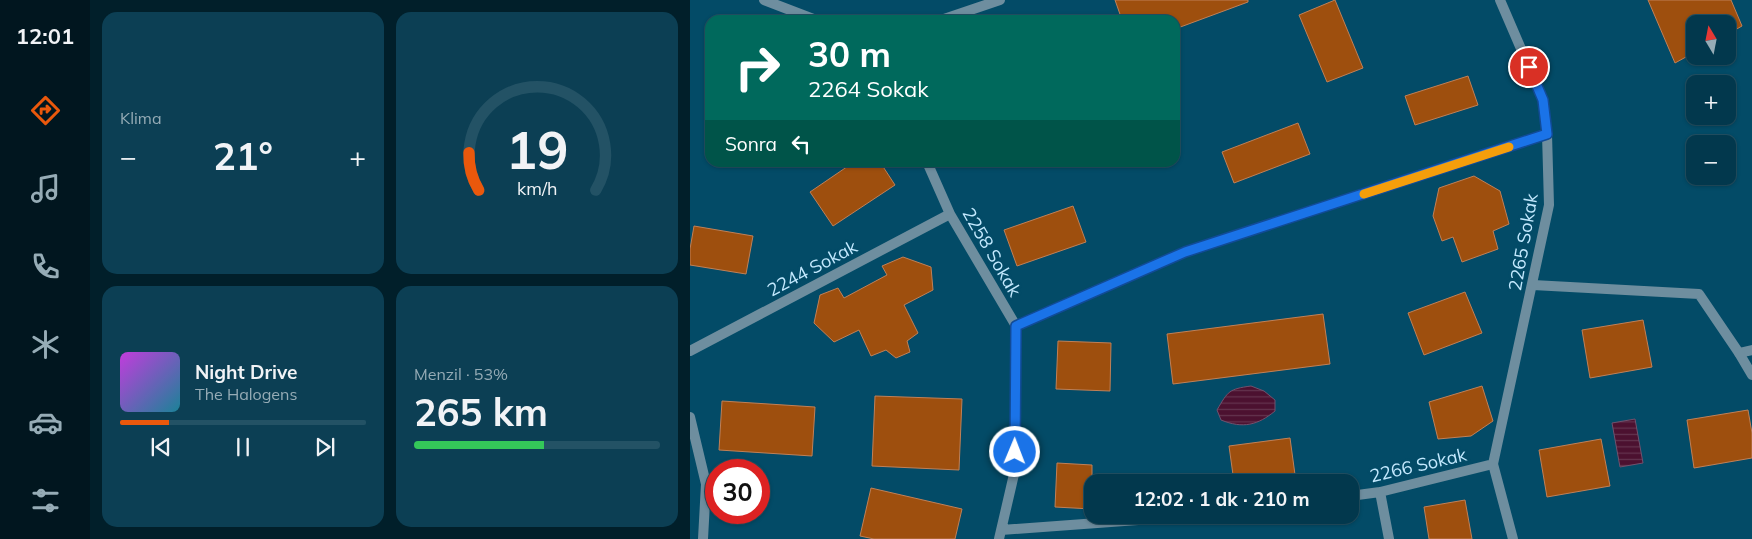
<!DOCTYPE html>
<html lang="tr">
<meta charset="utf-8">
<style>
:root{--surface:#02384d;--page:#0c3f54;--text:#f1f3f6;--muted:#96acb6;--line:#235265;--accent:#ea580c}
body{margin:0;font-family:Mulish,sans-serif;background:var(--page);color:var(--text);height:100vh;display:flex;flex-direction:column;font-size:19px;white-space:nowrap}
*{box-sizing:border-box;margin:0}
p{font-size:16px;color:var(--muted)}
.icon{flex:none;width:28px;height:28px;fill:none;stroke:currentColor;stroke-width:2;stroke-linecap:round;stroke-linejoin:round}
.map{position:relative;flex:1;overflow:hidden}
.drawer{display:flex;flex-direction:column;gap:12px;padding:12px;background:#011f2a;width:600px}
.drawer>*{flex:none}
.banner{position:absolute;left:15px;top:15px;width:475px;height:152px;border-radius:15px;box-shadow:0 1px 4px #0004,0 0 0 1px var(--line);background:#00695c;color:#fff;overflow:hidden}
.needle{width:32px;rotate:350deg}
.tools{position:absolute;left:996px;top:15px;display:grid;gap:10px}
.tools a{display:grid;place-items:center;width:50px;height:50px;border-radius:10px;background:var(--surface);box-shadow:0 1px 4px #0004,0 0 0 1px var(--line);font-size:25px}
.speed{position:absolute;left:15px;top:459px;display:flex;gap:10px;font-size:25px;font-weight:700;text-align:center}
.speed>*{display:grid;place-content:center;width:65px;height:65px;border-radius:50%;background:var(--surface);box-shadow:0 1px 4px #0004,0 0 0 1px var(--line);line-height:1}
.speed .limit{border:8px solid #d22;background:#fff;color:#111}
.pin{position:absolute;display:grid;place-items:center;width:42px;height:42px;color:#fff;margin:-21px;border:2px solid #fff;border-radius:50%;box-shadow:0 1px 5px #0007}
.me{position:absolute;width:55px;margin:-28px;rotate:1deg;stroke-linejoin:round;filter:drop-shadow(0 0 4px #0008)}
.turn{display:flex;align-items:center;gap:18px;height:105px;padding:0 20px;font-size:22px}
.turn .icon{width:65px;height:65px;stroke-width:2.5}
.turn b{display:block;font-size:35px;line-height:42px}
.then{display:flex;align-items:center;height:48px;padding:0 20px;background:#0003;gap:10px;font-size:19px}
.big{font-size:38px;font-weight:700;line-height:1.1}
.drawer .tile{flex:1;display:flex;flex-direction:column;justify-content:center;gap:8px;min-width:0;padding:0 18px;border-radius:15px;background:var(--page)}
.drawer .dial{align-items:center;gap:0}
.dial svg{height:130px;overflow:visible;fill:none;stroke:var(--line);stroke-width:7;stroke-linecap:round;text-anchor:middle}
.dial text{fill:var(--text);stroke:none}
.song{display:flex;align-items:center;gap:15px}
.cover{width:60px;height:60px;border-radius:8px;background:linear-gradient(135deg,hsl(290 70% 55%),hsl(190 70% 35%))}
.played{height:5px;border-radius:2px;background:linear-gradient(90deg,var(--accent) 20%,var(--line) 20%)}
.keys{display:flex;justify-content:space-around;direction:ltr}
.heat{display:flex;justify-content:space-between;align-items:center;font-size:28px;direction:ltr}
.charge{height:8px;border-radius:4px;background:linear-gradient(90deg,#34c759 53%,var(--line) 0)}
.drawer .tiles{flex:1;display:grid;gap:12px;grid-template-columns:repeat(2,1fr)}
.trip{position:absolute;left:394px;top:474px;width:275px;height:50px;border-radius:15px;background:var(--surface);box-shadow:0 1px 4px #0004,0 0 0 1px var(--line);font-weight:700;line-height:50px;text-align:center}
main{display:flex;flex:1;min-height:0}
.tabs{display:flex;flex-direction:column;width:90px;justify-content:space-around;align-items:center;background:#01161f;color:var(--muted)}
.tabs .icon{width:35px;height:35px}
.tabs .current{color:var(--accent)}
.tabs b{font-size:22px;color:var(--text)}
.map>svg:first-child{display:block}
.water{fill:url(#water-rules);stroke:#70526e}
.building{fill:#9e4f0e;stroke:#c08057}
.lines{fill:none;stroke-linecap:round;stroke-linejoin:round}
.lane{stroke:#6e8e9f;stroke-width:10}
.street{stroke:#6e8e9f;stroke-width:10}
.route-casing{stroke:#114b97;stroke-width:12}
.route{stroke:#1a73e8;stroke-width:9}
.slow{stroke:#f59e0b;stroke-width:9}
.labels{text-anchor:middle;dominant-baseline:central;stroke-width:5;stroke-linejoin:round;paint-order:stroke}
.street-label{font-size:18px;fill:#c3e9fe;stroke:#034b67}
</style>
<main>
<nav class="tabs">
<b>12:01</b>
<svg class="icon current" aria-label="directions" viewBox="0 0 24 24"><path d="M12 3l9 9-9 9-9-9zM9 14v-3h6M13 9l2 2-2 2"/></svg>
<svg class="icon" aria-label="music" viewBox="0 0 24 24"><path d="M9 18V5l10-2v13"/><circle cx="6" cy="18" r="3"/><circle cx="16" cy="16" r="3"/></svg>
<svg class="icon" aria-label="phone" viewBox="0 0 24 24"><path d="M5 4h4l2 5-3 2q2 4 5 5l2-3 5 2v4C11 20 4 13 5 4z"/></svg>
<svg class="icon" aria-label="climate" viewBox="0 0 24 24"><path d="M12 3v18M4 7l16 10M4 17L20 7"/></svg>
<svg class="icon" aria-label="car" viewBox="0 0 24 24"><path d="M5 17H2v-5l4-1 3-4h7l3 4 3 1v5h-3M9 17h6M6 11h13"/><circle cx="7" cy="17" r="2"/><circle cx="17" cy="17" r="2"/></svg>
<svg class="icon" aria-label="filters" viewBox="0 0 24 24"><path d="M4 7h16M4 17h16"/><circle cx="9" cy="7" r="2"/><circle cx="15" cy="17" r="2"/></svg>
</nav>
<section class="drawer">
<div class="tiles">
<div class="tile"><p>Klima</p>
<div class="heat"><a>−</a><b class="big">21°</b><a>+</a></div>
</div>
<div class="tile dial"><svg viewBox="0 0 100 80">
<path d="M14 69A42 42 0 1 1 86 69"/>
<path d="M14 69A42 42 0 0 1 8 46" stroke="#ea580c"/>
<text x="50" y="56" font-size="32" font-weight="700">19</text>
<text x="50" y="72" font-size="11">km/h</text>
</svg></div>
<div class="tile">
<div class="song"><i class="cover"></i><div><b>Night Drive</b><p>The Halogens</p></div></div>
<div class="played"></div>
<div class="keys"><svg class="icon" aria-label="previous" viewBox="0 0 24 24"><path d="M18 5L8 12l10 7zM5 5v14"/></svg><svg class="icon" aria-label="pause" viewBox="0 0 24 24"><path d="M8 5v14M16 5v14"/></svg><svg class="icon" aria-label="next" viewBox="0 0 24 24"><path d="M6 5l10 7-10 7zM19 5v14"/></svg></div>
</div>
<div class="tile"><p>Menzil · 53%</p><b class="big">265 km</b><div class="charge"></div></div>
</div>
</section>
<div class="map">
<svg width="1062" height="539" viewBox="0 0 1062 539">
<defs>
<pattern id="water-rules" width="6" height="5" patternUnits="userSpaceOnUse" patternTransform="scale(1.25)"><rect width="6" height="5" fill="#4c1130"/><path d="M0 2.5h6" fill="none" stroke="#64344f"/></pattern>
</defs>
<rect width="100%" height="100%" fill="#034b67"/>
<path class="water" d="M561,386L574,391L585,400V411C568,425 553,429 531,420L527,410C538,391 539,389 561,386Z
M945,419L953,463L930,467L922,423Z"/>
<path class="building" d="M425,0H558V2L485,29V20H432Z
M645,0L673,68L637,82L609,15Z
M958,0H1041L1052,26L1038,34V24H1005V52L985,63Z
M778,76L788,105L725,125L715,96Z
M608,123L620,154L544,183L532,152Z
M164,162H190L205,185L143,226L120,192Z
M784,176L810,191L819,224L803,231L808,249L772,262L763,237L752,241L743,216L749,188Z
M383,206L396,242L327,266L314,230Z
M4,226L63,236L56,274L0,265V249Z
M213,257L241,267L243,290L214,305L228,333L217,341L220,352L206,358L196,350L181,356L169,330L144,342L124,323L130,295L148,288L154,298L197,275L192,266Z
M775,292L792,333L734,355L718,313Z
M633,314L640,364L483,384L477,334Z
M953,320L962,367L900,378L892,330Z
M368,341L421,343L420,391L366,389Z
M792,386L803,421L781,436L748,439L739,402Z
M185,396L272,399L269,470L182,466Z
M32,401L125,407L122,456L29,450Z
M1058,410L1062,433V458L1004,468L997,420Z
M600,438L606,482H544L539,446Z
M911,439L920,486L857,497L849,450Z
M367,463L402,465V509L365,507Z
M181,488L272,509L265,539H184L170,536Z
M775,500L782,539H739L734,507Z"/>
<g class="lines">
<path class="lane" d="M1049,353L1062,350
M803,464L823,539"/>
<path class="street" d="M74,0L126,20
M251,20L310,0
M237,162L260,214L326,326L325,470L309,539
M843,285L1009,294L1049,353L1062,375
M326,326L495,252L857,134
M0,351L260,214
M0,417L16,484L13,539
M690,492L699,539
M660,496L690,492L803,464L859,205L857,134L853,100L810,0
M311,530L516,515"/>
</g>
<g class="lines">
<g class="route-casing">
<path id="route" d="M325,452L326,326L495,252L857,134L853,100L839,67"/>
</g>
<use href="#route" class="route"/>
<path class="slow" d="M674,194L819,147"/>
</g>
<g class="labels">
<g class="street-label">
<text transform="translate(833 242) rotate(-80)">2265 Sokak</text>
<text transform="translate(302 252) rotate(60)">2258 Sokak</text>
<text transform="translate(122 268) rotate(-28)">2244 Sokak</text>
<text transform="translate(728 465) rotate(-13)">2266 Sokak</text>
</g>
</g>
</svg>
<div class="tools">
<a><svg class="needle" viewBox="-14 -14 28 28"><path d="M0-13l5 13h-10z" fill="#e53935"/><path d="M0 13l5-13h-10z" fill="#96acb6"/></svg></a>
<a>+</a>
<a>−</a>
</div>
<div class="speed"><div class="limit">30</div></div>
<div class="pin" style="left:839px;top:67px;background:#d93025"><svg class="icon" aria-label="arrive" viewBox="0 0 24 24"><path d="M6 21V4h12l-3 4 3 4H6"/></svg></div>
<svg class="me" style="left:325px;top:452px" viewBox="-20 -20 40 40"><circle r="17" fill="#1a73e8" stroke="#fff" stroke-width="3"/><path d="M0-11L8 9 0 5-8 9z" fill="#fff"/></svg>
<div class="trip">12:02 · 1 dk · 210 m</div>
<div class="banner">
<div class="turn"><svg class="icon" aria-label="right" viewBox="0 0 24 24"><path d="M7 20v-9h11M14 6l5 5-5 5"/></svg><div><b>30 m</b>2264 Sokak</div></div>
<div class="then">Sonra<svg class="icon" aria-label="left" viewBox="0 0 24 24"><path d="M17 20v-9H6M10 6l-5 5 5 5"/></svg></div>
</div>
</div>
</main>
